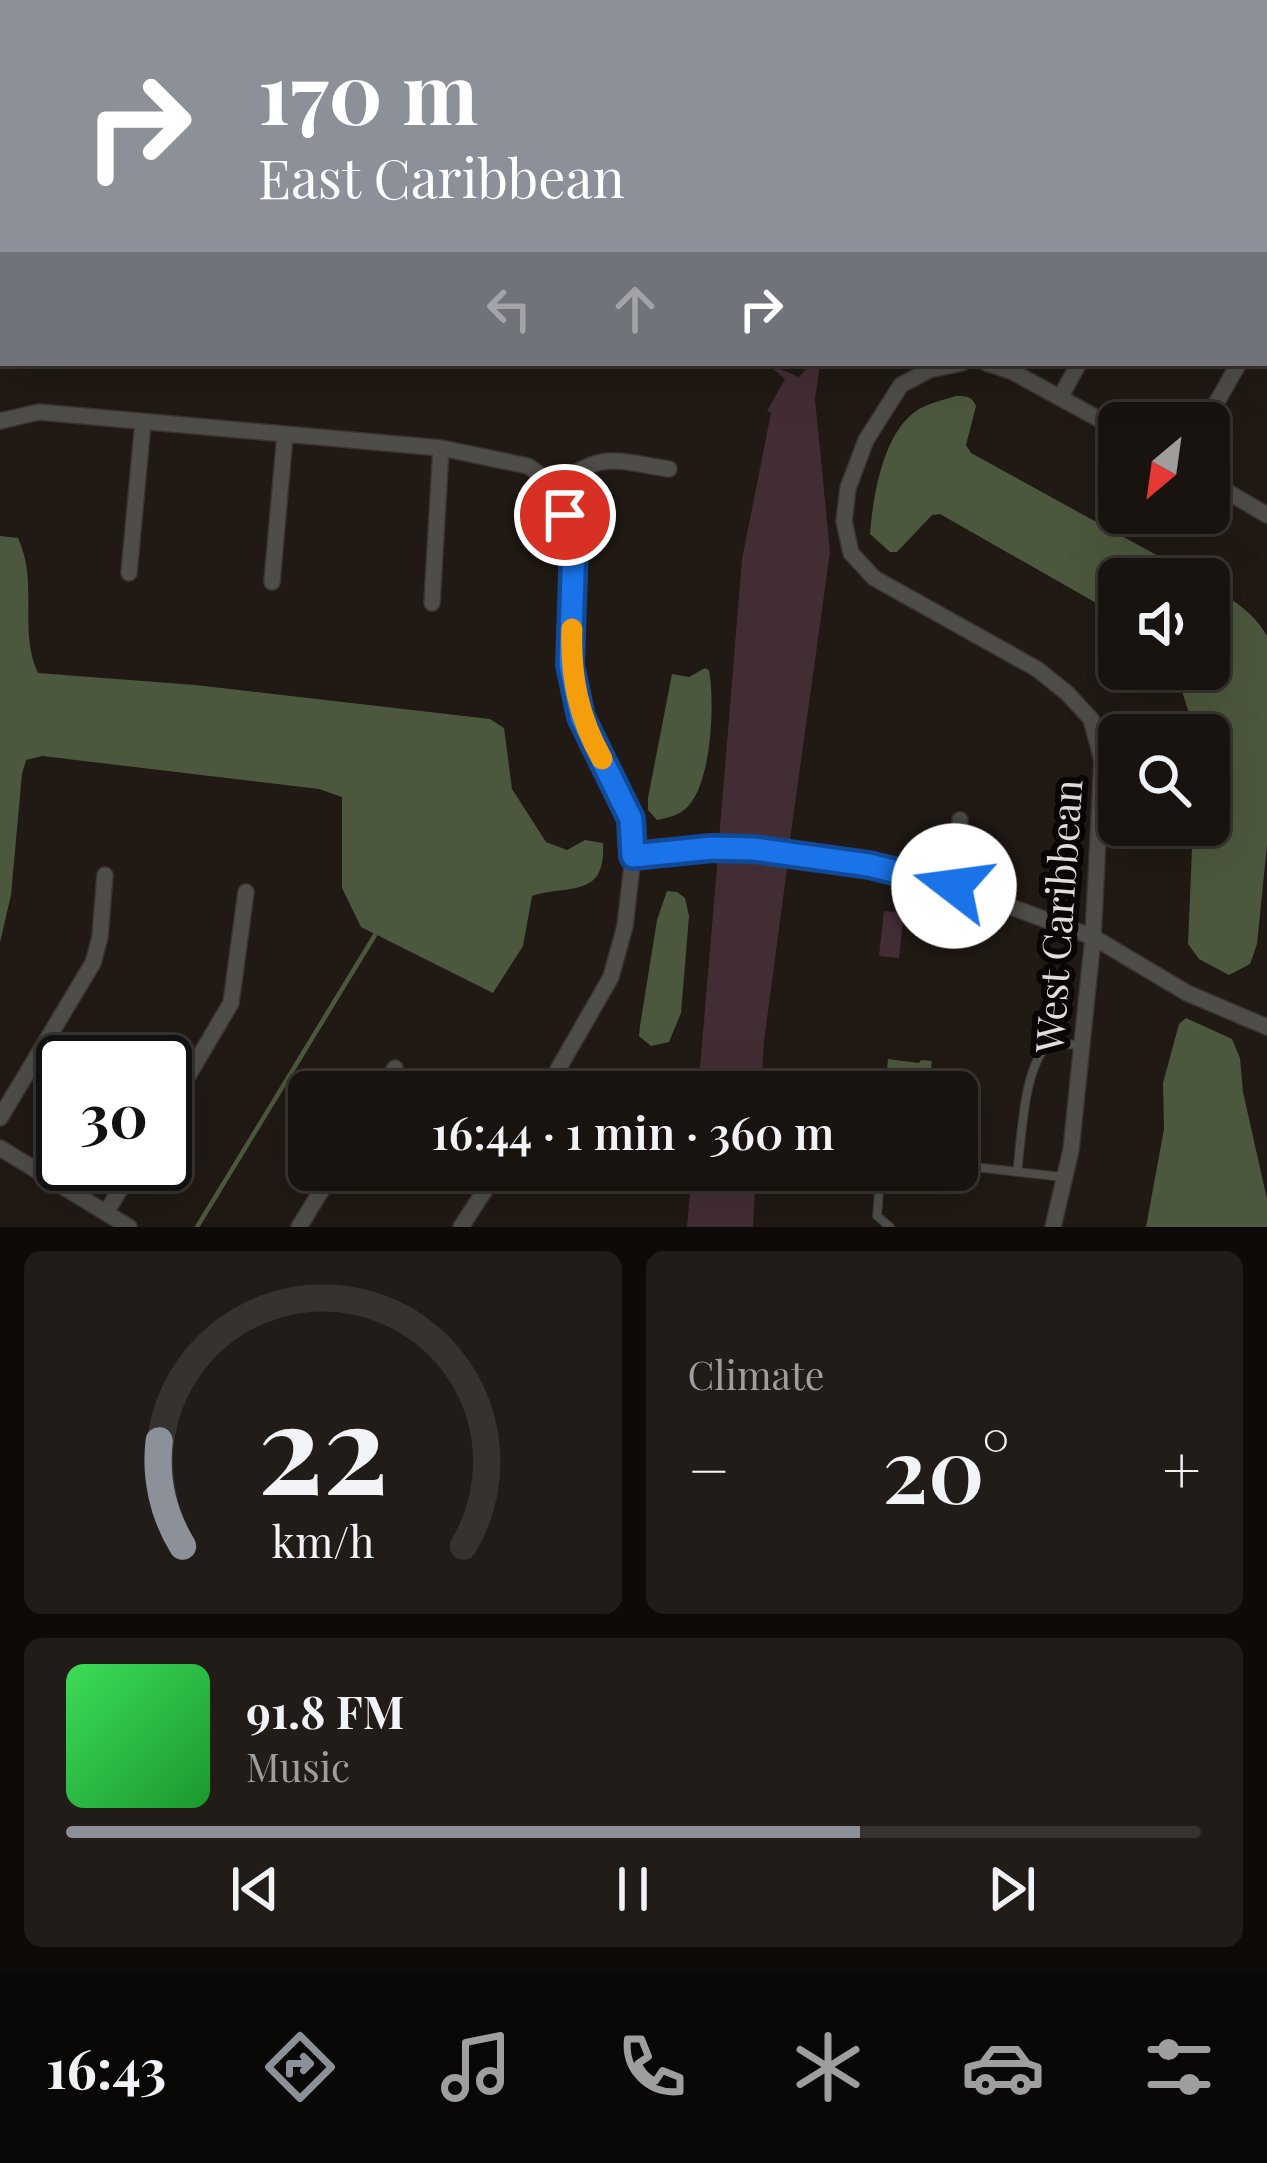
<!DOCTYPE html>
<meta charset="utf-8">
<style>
:root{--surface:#18130f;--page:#211c18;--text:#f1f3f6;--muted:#9f9e9e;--line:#36322f;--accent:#8c9099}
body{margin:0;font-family:"Playfair Display",serif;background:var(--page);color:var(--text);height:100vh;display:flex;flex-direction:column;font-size:45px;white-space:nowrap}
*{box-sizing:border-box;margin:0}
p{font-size:39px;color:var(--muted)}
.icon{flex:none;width:66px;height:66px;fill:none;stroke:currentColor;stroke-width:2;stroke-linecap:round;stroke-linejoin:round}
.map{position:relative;height:1227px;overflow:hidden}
.drawer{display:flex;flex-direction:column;gap:24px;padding:24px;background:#0d0a08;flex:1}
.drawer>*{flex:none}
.banner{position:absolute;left:0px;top:0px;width:1269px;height:366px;box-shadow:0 12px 48px #0002,0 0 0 3px var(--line);background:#8c9099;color:#fff;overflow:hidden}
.needle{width:78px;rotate:209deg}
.fabs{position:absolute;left:1098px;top:402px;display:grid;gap:24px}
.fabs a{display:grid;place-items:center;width:132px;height:132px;border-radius:18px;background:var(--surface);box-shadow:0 12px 48px #0002,0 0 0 3px var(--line);font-size:60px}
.speed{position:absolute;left:36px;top:1035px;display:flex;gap:24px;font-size:60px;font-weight:700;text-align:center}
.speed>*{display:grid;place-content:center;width:156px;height:156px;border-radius:50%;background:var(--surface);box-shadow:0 12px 48px #0002,0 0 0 3px var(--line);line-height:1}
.speed .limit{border:6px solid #111;border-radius:18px;background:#fff;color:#111}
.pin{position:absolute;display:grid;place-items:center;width:102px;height:102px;color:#fff;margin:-51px;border:6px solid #fff;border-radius:50%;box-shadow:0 3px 12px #0007}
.me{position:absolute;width:132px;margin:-66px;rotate:285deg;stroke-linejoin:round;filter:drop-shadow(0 0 9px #0008)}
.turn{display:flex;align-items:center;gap:42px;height:252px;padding:0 60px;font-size:54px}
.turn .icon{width:156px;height:156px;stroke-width:2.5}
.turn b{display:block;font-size:84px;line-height:102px}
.lanes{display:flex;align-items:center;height:114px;padding:0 60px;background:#0003;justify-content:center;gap:60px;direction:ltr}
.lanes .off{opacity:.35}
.big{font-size:90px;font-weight:600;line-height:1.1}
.drawer .card{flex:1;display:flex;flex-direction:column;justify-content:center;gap:18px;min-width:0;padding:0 42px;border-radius:18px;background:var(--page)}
.drawer .dial{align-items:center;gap:0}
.dial svg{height:312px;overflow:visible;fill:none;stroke:var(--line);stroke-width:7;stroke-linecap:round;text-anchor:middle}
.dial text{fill:var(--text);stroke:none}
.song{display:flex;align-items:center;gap:36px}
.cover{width:144px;height:144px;border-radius:18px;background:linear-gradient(135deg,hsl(130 70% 55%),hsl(130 70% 35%))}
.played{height:12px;border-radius:6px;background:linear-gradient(90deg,var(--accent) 70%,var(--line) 70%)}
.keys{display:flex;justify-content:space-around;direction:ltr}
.heat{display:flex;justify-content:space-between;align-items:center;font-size:66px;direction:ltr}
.drawer .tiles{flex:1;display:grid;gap:24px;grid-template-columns:1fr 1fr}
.card:last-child{grid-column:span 2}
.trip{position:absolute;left:288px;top:1071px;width:690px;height:120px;border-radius:18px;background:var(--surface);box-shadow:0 12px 48px #0002,0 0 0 3px var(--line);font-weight:600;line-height:120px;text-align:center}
.dock{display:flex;height:192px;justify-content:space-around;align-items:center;background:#0a0806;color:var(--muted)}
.dock .icon{width:84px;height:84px}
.dock .selected{color:var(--accent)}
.dock b{font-size:54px;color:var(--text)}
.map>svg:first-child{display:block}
.green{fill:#432d35}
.water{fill:#4c583d}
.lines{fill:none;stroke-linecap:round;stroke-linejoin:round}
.stream{stroke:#4c583d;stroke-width:4.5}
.service-casing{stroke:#3b3430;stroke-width:10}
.minor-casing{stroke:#3b3430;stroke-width:18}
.service{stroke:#4e4d49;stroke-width:8}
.minor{stroke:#4e4d49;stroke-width:15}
.route-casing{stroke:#114b97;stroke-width:30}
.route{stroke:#1a73e8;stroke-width:21}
.slow{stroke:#f59e0b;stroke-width:21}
.labels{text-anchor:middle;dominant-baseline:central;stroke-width:12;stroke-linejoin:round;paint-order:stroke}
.street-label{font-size:39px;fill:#e2ddd9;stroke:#080504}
</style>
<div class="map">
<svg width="1267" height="1227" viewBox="0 0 1267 1227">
<rect width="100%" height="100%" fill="#201914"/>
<path class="green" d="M766,363L799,377L811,363H820L815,399L830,552L789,847L719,841L742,559L771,413L767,411L785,379Z
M718,855L788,861L764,1041L761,1092H698Z
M884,911L904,913L899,958L879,956Z
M692,1170H756L753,1227H687Z"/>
<path class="water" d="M956,396C966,396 972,396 976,406L966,445L971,453L1200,579H1119V616L940,514L932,515L897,552H890L870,534C873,496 883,431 919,409C930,403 943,400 956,396Z
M0,536L18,538C39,583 18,631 38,673L195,685L490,719L504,728L512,789L546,842L567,850L585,840L603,843C606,899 570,884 532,896L523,946L493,993L361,927L342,888V797L319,789L42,756L26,760L22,774L11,895L0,942Z
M1209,585C1231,599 1254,612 1267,636V845L1257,944L1250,964L1229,975L1199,959L1188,944L1193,825H1209V735H1196L1179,682L1171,669H1209Z
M705,668L709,670C715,702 712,789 684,810C677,816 666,818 657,820L648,810V798L672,674L689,677Z
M667,891L677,892L685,898L689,916L681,1013L669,1042L651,1046L639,1036L640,1026L657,920Z
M1186,1018L1232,1039L1240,1058L1243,1092L1267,1199V1227H1146L1164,1129L1163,1083L1179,1024Z
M888,1059L919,1063L921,1060L932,1061L929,1088L886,1080Z"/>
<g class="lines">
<path class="stream" d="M174,0L182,3
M197,1227L375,935"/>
<g class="service-casing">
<path id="service" d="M957,1165L1063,1177
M886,1170L880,1180L877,1216L890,1227
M1017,1172C1022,1137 1023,1065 1050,1043L1079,1045"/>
</g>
<g class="minor-casing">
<path id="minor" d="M618,0L621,3
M1213,0L1219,3
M11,3L12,0
M1266,19L1267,17
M1,93L3,77
M962,363L929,370L901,385L866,440L848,488L844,521L851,553L874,578L1037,669L1067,693L1091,719L1102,760L1093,937L1071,1150L1053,1227
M986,363L1013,372L1119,430
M1060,398L1079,363
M0,421L39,412L441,448L528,466L556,486L574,544L570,665L582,717L631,819L633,857L625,926L611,977L545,1092
M1205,423L1239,363
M1209,481L1267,515
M556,486C603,450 615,461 669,469
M129,573L143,422
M272,582L285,435
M432,603L441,448
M633,857L712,848L754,849L869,865L954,886L1093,937L1187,993L1267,1027
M954,886L960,820
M381,1092L395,1068
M165,1115L231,1003L246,892
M0,1118L93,963L100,937L105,875
M0,1148L129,1227
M106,1213L135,1164
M299,1227L334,1170
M461,1227L498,1170"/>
</g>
<use href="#service" class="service"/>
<use href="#minor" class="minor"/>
</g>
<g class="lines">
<g class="route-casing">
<path id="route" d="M565,515L574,544L570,665L581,717L631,819L633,856L712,848L754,849L869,865L954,886"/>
</g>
<use href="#route" class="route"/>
<path class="slow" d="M572,629C570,677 579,718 602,759"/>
</g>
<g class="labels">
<g class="street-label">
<text transform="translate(1057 916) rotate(-86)">West Caribbean</text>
</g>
</g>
</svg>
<div class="fabs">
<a><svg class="needle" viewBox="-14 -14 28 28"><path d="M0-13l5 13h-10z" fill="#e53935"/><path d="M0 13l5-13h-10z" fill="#9f9e9e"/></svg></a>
<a><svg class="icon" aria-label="sound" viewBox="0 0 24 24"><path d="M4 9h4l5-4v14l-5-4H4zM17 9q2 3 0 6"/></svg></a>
<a><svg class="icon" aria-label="search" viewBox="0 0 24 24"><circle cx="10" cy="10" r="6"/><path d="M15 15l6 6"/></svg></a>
</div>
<div class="speed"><div class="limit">30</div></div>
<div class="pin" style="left:565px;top:515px;background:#d93025"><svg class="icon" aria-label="arrive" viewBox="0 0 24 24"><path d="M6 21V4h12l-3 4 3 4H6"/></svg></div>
<svg class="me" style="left:954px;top:886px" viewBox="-20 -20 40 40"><circle r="19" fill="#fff"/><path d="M0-13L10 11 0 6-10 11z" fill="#1a73e8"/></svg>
<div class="trip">16:44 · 1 min · 360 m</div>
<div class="banner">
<div class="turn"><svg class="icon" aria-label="right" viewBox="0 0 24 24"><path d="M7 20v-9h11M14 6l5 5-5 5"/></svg><div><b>170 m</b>East Caribbean</div></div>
<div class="lanes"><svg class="icon off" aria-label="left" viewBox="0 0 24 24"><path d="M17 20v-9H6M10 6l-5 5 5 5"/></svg><svg class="icon off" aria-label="ahead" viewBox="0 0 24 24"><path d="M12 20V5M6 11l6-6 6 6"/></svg><svg class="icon" aria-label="right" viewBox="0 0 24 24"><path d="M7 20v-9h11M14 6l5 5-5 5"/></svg></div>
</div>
</div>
<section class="drawer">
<div class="tiles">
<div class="card dial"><svg viewBox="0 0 100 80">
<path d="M14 69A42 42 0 1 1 86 69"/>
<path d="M14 69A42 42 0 0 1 8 42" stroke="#8c9099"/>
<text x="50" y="56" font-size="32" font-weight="700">22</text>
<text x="50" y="72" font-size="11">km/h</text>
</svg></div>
<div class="card"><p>Climate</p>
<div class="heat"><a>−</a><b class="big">20°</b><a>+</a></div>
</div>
<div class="card">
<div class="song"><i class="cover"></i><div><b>91.8 FM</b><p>Music</p></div></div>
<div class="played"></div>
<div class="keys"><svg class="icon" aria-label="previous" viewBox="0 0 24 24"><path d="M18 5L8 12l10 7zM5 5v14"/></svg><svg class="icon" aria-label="pause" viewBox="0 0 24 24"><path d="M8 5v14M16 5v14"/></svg><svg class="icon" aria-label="next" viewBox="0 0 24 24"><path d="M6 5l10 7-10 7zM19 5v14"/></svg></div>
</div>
</div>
</section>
<nav class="dock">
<b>16:43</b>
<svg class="icon selected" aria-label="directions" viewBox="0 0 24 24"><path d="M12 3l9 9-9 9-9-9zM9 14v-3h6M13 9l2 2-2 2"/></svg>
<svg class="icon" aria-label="music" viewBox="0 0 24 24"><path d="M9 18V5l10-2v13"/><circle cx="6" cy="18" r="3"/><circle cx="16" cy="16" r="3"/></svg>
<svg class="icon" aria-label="phone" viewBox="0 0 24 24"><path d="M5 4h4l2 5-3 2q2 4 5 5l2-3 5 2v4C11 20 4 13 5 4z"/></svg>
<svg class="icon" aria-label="climate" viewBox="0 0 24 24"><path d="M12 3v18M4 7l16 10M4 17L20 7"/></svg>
<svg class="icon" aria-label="car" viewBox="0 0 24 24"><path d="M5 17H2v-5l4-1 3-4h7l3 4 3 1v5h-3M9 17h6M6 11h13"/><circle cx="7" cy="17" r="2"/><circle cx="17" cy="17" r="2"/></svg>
<svg class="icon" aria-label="filters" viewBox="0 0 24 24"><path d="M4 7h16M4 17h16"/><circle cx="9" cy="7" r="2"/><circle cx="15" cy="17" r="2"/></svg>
</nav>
